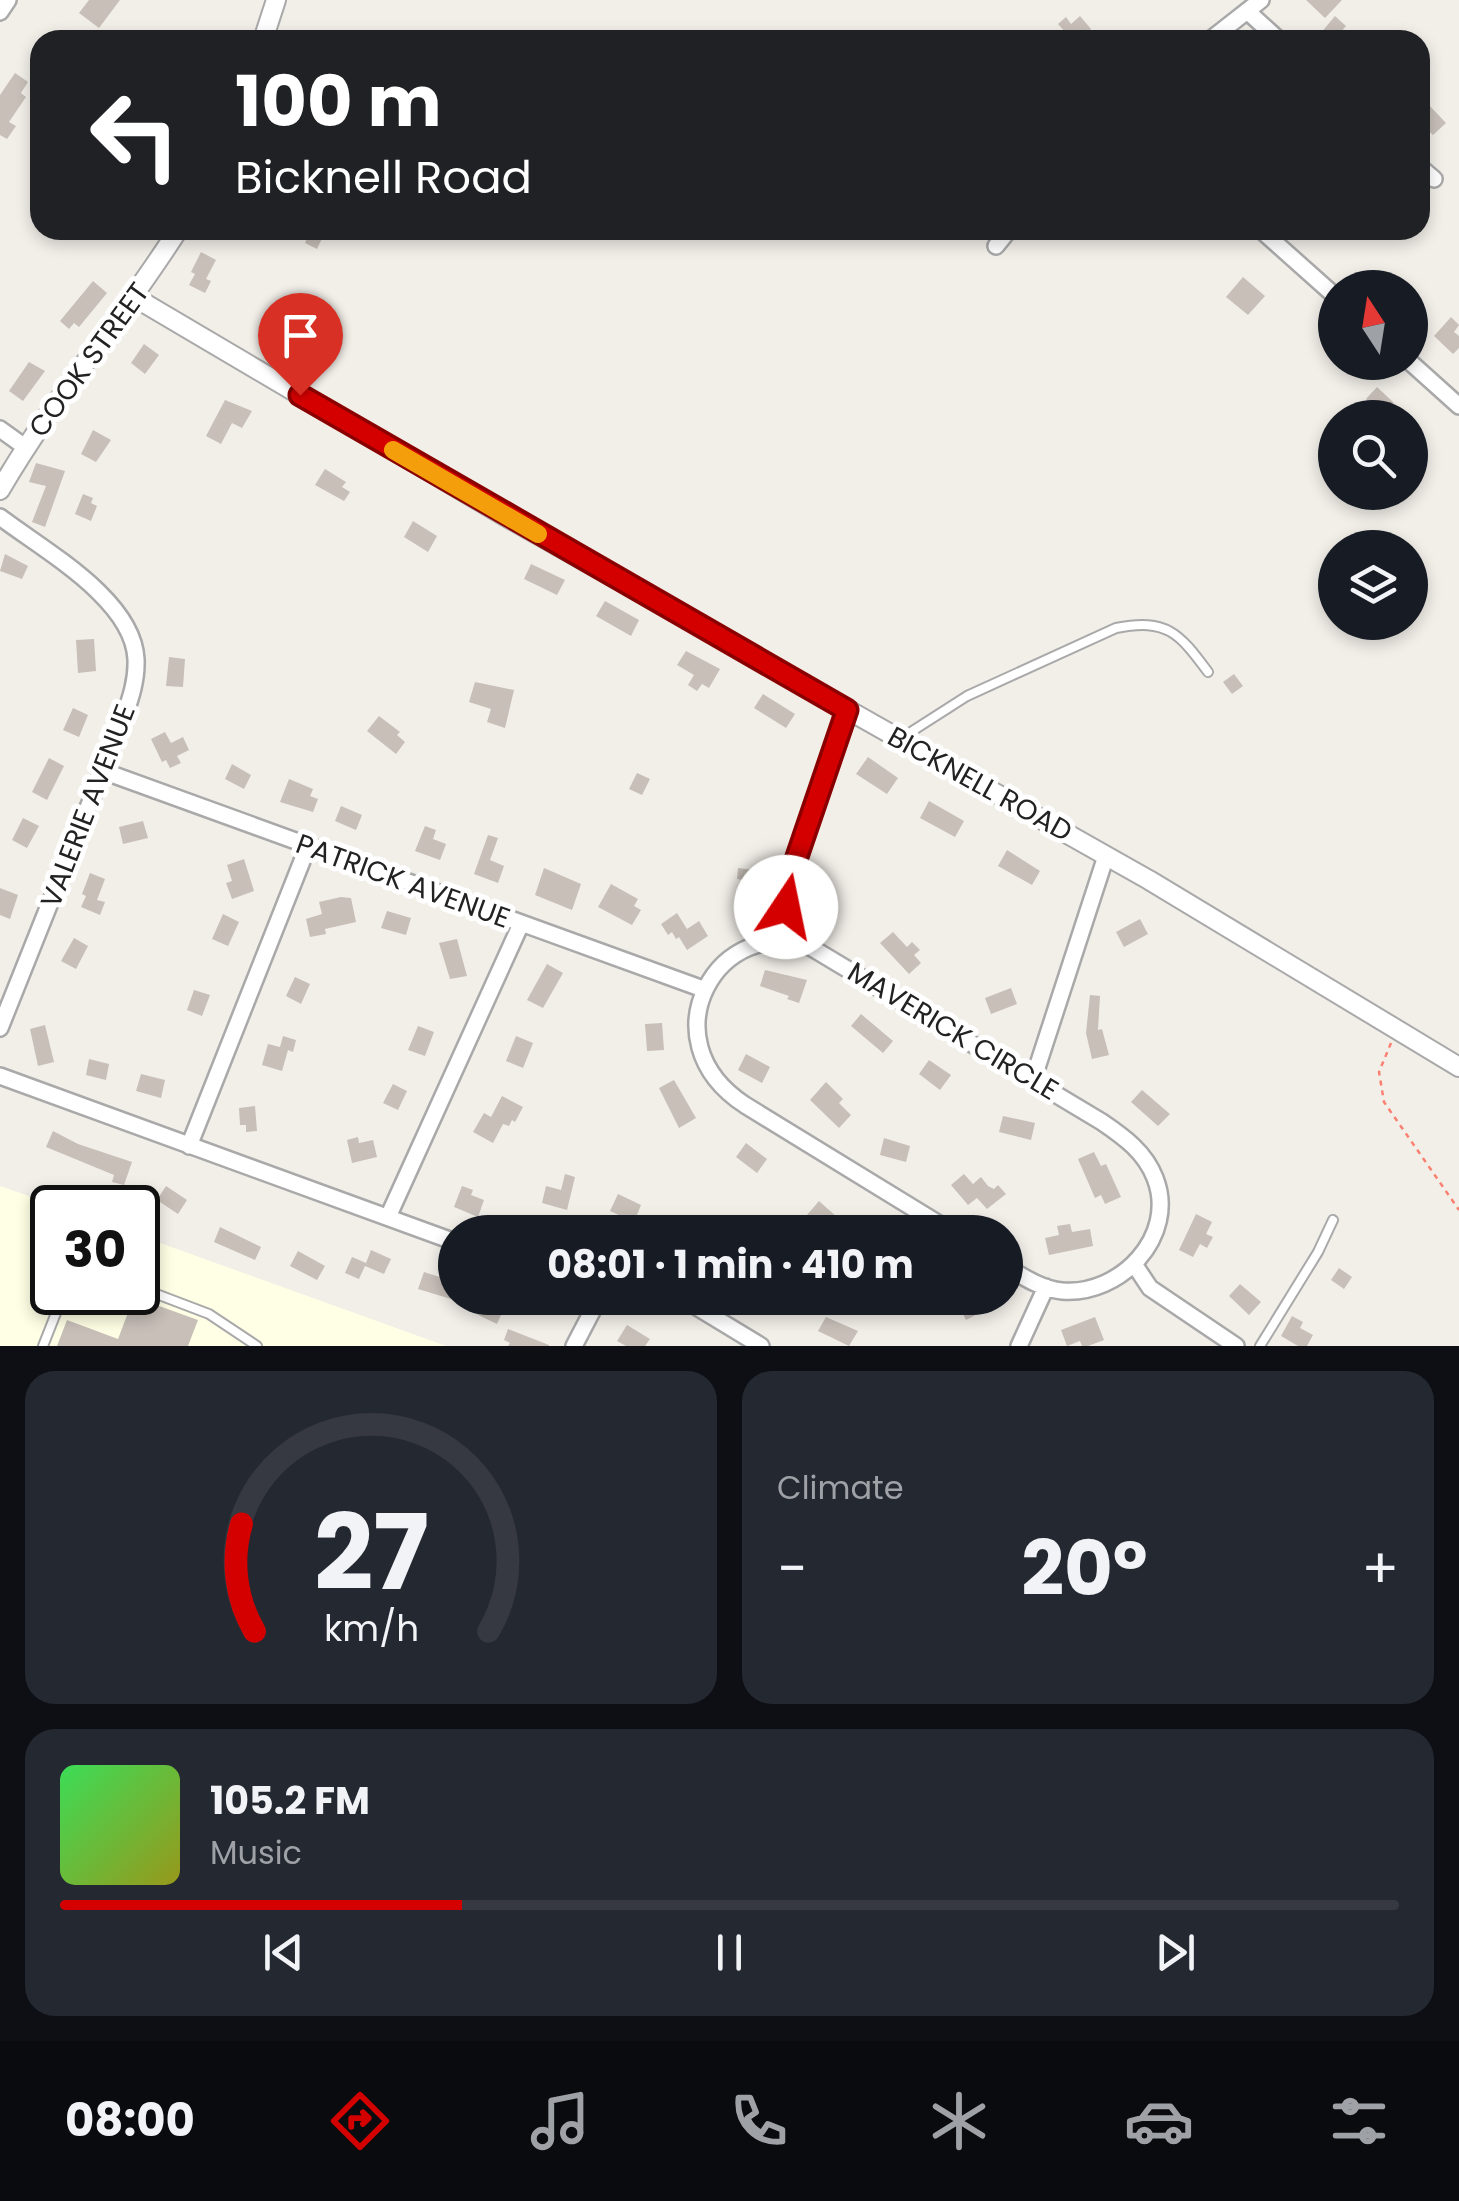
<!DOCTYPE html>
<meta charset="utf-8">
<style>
:root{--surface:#171b24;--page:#242831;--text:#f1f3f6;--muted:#9ea1a6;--line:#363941;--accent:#d40000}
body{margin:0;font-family:Poppins,sans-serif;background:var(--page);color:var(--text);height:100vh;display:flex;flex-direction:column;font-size:38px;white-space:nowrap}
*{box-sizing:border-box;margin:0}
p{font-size:32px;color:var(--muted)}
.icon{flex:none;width:55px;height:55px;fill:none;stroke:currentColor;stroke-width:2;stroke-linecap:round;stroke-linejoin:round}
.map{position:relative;height:1346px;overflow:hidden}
.drawer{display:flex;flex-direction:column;gap:25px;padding:25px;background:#0d0f14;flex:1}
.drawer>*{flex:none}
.hud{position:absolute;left:30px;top:30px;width:1400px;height:210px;border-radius:30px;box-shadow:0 5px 15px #0003;background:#202124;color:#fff;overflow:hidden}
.needle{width:65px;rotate:348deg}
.buttons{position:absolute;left:1318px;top:270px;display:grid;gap:20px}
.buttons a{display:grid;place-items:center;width:110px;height:110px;border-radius:50%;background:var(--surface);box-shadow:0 5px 15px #0003;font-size:50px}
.speed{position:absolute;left:30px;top:1185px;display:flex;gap:20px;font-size:50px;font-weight:700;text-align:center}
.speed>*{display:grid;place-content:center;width:130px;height:130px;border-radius:50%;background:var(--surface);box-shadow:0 5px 15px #0003;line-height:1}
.speed .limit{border:5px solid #111;border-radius:15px;background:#fff;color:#111}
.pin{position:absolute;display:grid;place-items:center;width:85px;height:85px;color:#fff;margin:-102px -42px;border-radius:50% 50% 50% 0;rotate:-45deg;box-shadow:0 0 10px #0007}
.pin .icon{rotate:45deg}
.me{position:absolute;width:110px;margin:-55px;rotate:11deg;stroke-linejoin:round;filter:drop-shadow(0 0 8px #0008)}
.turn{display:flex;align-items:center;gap:35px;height:210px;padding:0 40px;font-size:45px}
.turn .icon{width:130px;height:130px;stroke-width:2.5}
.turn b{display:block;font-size:70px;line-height:85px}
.big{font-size:75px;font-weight:700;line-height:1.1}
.drawer .card{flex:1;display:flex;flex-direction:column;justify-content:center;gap:15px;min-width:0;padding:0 35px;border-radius:30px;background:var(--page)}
.drawer .dial{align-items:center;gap:0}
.dial svg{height:260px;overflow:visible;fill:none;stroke:var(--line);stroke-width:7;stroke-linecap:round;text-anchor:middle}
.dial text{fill:var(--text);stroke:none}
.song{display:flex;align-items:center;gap:30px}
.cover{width:120px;height:120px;border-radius:15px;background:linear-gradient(135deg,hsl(130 70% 55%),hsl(60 70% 35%))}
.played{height:10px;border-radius:5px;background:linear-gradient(90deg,var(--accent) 30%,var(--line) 30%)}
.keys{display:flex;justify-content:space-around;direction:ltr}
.heat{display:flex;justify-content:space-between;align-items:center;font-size:55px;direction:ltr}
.drawer .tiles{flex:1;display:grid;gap:25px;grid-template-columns:1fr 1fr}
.card:last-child{grid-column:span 2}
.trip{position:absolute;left:438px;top:1215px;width:585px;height:100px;border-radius:50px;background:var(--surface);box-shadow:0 5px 15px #0003;font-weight:700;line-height:100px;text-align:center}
.dock{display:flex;height:160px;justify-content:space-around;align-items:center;background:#090b0e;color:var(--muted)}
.dock .icon{width:70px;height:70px}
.dock .active{color:var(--accent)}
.dock b{font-size:45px;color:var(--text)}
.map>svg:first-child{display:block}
.education{fill:#ffffe5}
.building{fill:#c7bfb8}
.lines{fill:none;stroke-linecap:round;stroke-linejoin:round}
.service-casing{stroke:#a9a9a9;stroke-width:12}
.minor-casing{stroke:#a9a9a9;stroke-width:20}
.tertiary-casing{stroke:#a9a9a9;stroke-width:22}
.path{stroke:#fa8072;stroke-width:2.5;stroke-dasharray:5 5;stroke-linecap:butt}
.service{stroke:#fff;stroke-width:8}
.minor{stroke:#fff;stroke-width:15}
.tertiary{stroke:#fff;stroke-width:18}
.route-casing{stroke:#8a0000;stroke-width:25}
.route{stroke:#d40000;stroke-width:18}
.slow{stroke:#f59e0b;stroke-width:18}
.labels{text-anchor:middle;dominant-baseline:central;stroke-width:10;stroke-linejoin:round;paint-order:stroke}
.street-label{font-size:28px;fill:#222;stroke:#fff}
</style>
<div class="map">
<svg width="1459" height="1346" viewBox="0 0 1459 1346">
<rect width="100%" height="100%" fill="#f2efe9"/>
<path class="education" d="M0,1186L60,1207L52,1208V1292H138V1235L446,1346H0Z"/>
<path class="building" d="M89,0H120L99,28L79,13Z
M1306,0H1342L1325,18Z
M1080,16L1091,29L1078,40H1072L1058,24L1066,17L1071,24Z
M1335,16L1346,26L1334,40H1315Z
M15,73L28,82L21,93L26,97L9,122L16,126L7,139L0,135V95Z
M1427,103L1446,123L1433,135L1420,123V110Z
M311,230H326L317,249L305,243Z
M201,252L216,260L206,279L211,281L205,293L189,285L195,274L191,272Z
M1243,277L1265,296L1248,315L1226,297Z
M93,281L107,293L79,327L74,323L69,329L60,321Z
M1451,317L1459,325L1454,332L1459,336V348L1453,354L1434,336Z
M144,344L159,355L145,374L131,363Z
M29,362L45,371L23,401L9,391Z
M1377,387L1394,403L1383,415L1366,399Z
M225,400L252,411L242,428L232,423L221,444L206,436Z
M93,430L111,440L96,462L81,454Z
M36,463L65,471L45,527L32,522L46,486L29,482Z
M325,469L346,482L342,487L350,492L344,501L315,485Z
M83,494L93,498L91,503L97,506L91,521L75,514Z
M413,521L437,536L428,552L404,537Z
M5,554L28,566L22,579L0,571Z
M531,564L565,580L557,595L524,579Z
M605,601L639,620L631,636L596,616Z
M94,639L96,671L78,673L76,640Z
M686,651L720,669L709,688L702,684L697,691L688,685L694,675L677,665Z
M169,657L185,659L183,687L166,686Z
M1234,674L1243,686L1232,694L1223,682Z
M475,682L514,690L505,728L487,722L491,709L469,702Z
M763,694L795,714L786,728L754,708Z
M73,708L88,715L79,737L63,730Z
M379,716L400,732L397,735L405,742L396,754L367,731Z
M165,732L171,743L183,737L189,750L177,756L181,763L170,768L166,760L162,762L151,739Z
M868,757L898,778L887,794L856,774Z
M49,758L64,766L47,800L32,792Z
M232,764L251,775L244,789L225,779Z
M637,773L650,779L642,795L629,789Z
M289,779L313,789L310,796L318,799L313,812L280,802Z
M929,801L964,821L955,837L920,818Z
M341,806L362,815L356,830L335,821Z
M23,818L39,826L27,848L12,840Z
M143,821L148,838L123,844L119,827Z
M425,826L436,830L433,839L446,844L440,860L415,851Z
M488,835L498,838L490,860L504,866L498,883L474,874Z
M1007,850L1040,871L1032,885L998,866Z
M244,859L254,891L232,899L226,883L232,881L227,865Z
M544,868L581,884L572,910L535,895Z
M738,868L761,871L758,898L741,896L743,880L737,879Z
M90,873L105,879L97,900L105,902L100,915L81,907L86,896L82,894Z
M611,884L638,899L634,906L641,910L632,925L598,907Z
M0,888L18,895L10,919L0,915Z
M341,897L351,898L356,922L325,929L326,934L310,937L306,919L322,914L319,902Z
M387,911L411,918L406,935L381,928Z
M677,913L687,929L699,921L708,936L687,950L679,937L676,939L672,932L668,935L661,924Z
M223,914L239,922L228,946L212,939Z
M1140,919L1148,934L1124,947L1116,932Z
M893,932L907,947L912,942L920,950L914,955L921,963L909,974L880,943Z
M74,938L88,946L76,969L61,961Z
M457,939L467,976L450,979L439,943Z
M547,964L563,973L543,1008L527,1000Z
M765,970L807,980L799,1003L787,999L789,996L760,986Z
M295,977L310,984L301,1004L286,996Z
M1011,988L1017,1004L991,1014L985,998Z
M194,990L210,995L202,1016L187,1010Z
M1090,995L1100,996L1098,1030L1102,1029L1109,1055L1092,1059L1086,1033Z
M861,1014L893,1041L883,1053L851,1026Z
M662,1023L664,1050L647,1051L645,1024Z
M45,1025L54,1062L38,1066L30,1029Z
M418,1026L434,1032L425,1056L408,1050Z
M283,1036L296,1040L293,1052L288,1050L282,1071L262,1065L268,1044L280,1047Z
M516,1036L533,1043L523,1068L506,1061Z
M746,1054L770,1067L762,1083L738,1070Z
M89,1059L109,1064L106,1080L86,1075Z
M929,1060L951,1075L940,1090L919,1074Z
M141,1074L165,1080L161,1098L136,1091Z
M674,1080L696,1118L679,1128L659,1088Z
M826,1082L843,1099L839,1103L851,1115L839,1128L810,1100Z
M393,1084L407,1091L398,1110L383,1103Z
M1142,1090L1170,1114L1158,1126L1131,1102Z
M502,1096L523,1107L515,1122L512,1120L509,1126L503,1124L493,1143L473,1132L484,1113L491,1117Z
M255,1106L257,1131L246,1132V1125H240L239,1108Z
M1003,1116L1035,1123L1031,1140L999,1132Z
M53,1131L78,1144L132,1162L124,1185L112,1182L114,1175L46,1147Z
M358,1137L359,1143L373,1140L377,1157L352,1163L347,1140Z
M884,1138L910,1146L906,1162L880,1155Z
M746,1143L767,1159L757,1173L736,1157Z
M1094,1152L1101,1166L1106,1164L1121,1197L1105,1204L1101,1195L1095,1198L1078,1159Z
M565,1174L575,1177L567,1210L542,1203L546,1186L561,1190Z
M964,1174L973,1184L981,1177L988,1186L994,1189L998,1185L1006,1194L987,1209L977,1198L968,1205L951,1185Z
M166,1186L187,1200L178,1214L157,1200Z
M462,1186L473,1190L471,1195L484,1200L478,1217L454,1207Z
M618,1194L641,1205L634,1222L610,1211Z
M819,1201L838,1218L827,1232L807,1215Z
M1196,1214L1212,1222L1206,1234L1213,1237L1207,1248L1200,1244L1193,1257L1179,1250Z
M675,1219L696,1232H666Z
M1070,1224L1072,1232L1090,1229L1093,1246L1049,1255L1045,1238L1059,1235L1057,1226Z
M220,1227L261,1247L255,1260L214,1242Z
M371,1250L391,1259L384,1274L365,1266L359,1279L345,1273L352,1257L366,1263Z
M298,1251L325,1266L317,1280L290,1266Z
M1339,1268L1352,1277L1344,1289L1331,1280Z
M424,1272L455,1282L451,1299L418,1289Z
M1240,1284L1261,1302L1249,1315L1229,1296Z
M134,1297L198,1320L188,1346H57L67,1320L118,1339Z
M481,1298L505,1306L497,1324L474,1313Z
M760,1298H799L788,1315Z
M965,1298H983L989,1308L966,1320L960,1308L968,1304Z
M1292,1316L1303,1322L1300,1328L1313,1335L1307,1346H1298L1281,1336Z
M826,1317L858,1331L849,1346L818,1331Z
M1095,1317L1104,1340L1088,1346H1082L1080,1341L1067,1346L1061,1330Z
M627,1325L650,1339L645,1346H626L617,1341Z
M508,1329L549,1345V1346H508L510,1343L504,1340Z"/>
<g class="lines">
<g class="service-casing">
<path id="service" d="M903,737L967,696L1116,628C1167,618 1179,633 1208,672
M138,1287L209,1314L257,1346
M43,1346L58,1308L79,1292
M1260,1346L1318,1252L1333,1220"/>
</g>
<g class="minor-casing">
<path id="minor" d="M1247,11L1279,40
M0,12L8,0
M1210,40L1261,0
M1420,167L1434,179
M1261,230L1335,296
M996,246L1009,230
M1410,362L1459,406
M0,429L25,447
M0,517C43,550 133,599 136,659C137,681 130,700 123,720L0,1028
M103,771L703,989
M786,940L788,883L847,709
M0,1076L455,1242
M1033,1080L1106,856
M189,1146L308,846
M388,1217L521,924
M952,1232L745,1105C644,1039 720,911 812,948L1102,1122C1124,1137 1145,1152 1155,1178C1178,1236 1120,1296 1062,1291C1041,1289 1022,1276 1005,1266
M1134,1264L1150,1288L1236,1346
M682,1298L761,1346
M574,1346L599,1298
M1019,1346L1046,1287"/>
</g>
<g class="tertiary-casing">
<path id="tertiary" d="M263,40L276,0
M134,297L505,516L1149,880L1459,1067
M0,490C53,399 122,318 178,230"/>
</g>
<path class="path" d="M1391,1043L1379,1072L1384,1102L1459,1210"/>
<use href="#service" class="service"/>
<use href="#minor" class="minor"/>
<use href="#tertiary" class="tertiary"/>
</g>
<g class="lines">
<g class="route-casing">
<path id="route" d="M300,395L847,710L788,883L786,907"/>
</g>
<use href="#route" class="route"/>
<path class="slow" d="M393,450L538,534"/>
</g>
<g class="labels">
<g class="street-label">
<text transform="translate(89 360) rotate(-54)">COOK STREET</text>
<text transform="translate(980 784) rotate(29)">BICKNELL ROAD</text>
<text transform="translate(88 806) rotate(-69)">VALERIE AVENUE</text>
<text transform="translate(403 881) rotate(20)">PATRICK AVENUE</text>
<text transform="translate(953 1031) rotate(31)">MAVERICK CIRCLE</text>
</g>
</g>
</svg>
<div class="buttons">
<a><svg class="needle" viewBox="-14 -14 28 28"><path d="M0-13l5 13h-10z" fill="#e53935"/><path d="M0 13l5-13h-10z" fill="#9ea1a6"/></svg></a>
<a><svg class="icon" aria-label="search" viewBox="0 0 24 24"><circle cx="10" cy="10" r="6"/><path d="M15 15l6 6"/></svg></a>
<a><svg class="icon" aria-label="layers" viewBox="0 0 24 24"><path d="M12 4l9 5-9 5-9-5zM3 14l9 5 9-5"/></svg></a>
</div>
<div class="speed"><div class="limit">30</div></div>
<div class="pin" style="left:300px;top:395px;background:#d93025"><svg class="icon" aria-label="arrive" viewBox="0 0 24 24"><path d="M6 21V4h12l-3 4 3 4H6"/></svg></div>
<svg class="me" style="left:786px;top:907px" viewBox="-20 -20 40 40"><circle r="19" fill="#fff"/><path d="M0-13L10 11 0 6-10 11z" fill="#d40000"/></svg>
<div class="trip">08:01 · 1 min · 410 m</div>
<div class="hud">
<div class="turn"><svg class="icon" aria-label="left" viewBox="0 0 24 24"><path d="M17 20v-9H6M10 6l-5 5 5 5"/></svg><div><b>100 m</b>Bicknell Road</div></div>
</div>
</div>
<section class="drawer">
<div class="tiles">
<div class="card dial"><svg viewBox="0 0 100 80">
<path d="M14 69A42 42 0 1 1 86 69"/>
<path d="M14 69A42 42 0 0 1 10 36" stroke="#d40000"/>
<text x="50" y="56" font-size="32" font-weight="700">27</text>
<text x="50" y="72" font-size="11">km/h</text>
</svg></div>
<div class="card"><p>Climate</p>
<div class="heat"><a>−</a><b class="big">20°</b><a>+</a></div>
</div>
<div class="card">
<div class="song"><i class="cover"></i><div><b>105.2 FM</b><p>Music</p></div></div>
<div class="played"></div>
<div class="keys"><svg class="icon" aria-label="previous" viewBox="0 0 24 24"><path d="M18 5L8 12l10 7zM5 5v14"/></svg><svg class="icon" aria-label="pause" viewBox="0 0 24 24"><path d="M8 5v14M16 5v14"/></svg><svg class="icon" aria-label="next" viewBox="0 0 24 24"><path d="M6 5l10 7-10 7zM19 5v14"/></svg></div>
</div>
</div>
</section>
<nav class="dock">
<b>08:00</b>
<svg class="icon active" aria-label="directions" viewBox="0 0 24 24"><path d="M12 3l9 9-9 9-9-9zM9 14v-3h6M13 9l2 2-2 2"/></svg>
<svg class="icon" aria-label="music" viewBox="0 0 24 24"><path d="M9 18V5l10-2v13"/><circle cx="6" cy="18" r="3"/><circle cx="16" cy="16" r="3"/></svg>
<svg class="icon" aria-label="phone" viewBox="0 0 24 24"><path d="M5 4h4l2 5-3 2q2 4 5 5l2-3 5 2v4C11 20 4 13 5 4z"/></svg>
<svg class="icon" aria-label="climate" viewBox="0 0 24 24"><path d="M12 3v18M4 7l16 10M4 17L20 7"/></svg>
<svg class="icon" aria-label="car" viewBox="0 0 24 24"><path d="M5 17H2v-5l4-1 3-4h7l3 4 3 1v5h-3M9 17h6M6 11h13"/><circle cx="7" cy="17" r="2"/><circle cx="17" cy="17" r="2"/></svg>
<svg class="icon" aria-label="filters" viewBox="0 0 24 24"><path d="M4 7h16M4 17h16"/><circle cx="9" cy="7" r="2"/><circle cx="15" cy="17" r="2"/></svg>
</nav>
